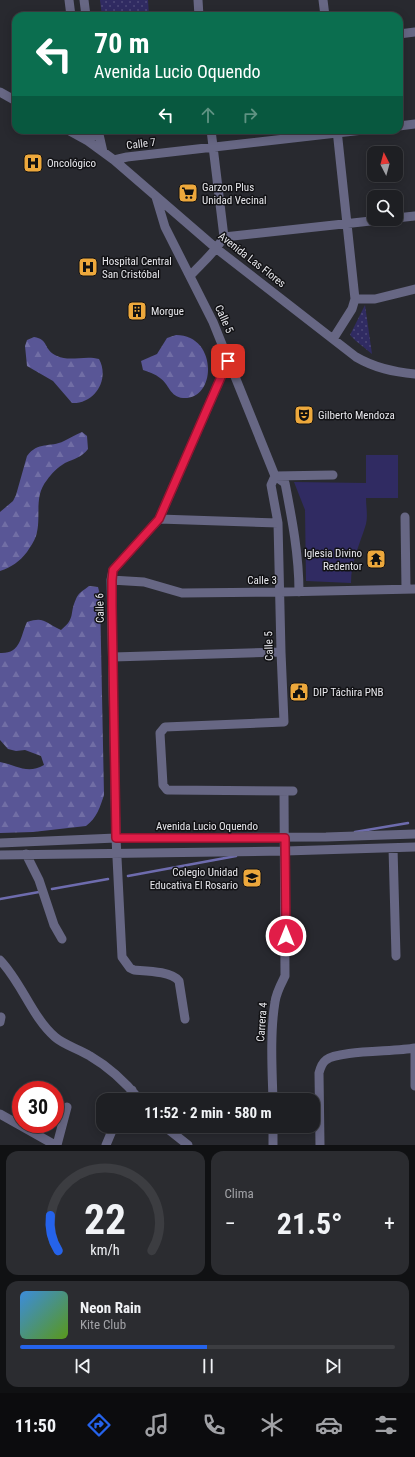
<!DOCTYPE html>
<html lang="es">
<meta charset="utf-8">
<style>
:root{--surface:#1e1f23;--page:#2b2c30;--text:#f1f3f6;--muted:#a1a2a6;--line:#3c3d41;--accent:#2563eb}
body{margin:0;font-family:"Roboto Condensed",sans-serif;background:var(--page);color:var(--text);height:100vh;display:flex;flex-direction:column;font-size:15px;white-space:nowrap}
*{box-sizing:border-box;margin:0}
p{font-size:13px;color:var(--muted)}
.icon{flex:none;width:22px;height:22px;fill:none;stroke:currentColor;stroke-width:2;stroke-linecap:round;stroke-linejoin:round}
.map{position:relative;height:1145px;overflow:hidden}
.side{display:flex;flex-direction:column;gap:6px;padding:6px;background:#101113;flex:1}
.side>*{flex:none}
.top-card{position:absolute;left:12px;top:12px;width:391px;height:122px;border-radius:12px;box-shadow:0 2px 10px #0003,0 0 0 1px var(--line);background:#0b6e4f;color:#fff;overflow:hidden}
.needle{width:26px;rotate:354deg}
.tools{position:absolute;left:367px;top:146px;display:grid;gap:8px}
.tools a{display:grid;place-items:center;width:36px;height:36px;border-radius:8px;background:var(--surface);box-shadow:0 2px 10px #0003,0 0 0 1px var(--line);font-size:20px}
.speed{position:absolute;left:12px;top:1081px;display:flex;gap:8px;font-size:20px;font-weight:700;text-align:center}
.speed>*{display:grid;place-content:center;width:52px;height:52px;border-radius:50%;background:var(--surface);box-shadow:0 2px 10px #0003,0 0 0 1px var(--line);line-height:1}
.speed .limit{border:6px solid #d22;background:#fff;color:#111}
.pin{position:absolute;display:grid;place-items:center;width:34px;height:34px;color:#fff;margin:-17px;border-radius:8px;box-shadow:0 2px 6px #0006}
.me{position:absolute;width:44px;margin:-22px;rotate:0deg;stroke-linejoin:round;filter:drop-shadow(0 0 3px #0008)}
.turn{display:flex;align-items:center;gap:14px;height:84px;padding:0 16px;font-size:18px}
.turn .icon{width:52px;height:52px;stroke-width:2.5}
.turn b{display:block;font-size:28px;line-height:34px}
.lanes{display:flex;align-items:center;height:38px;padding:0 16px;background:#0003;justify-content:center;gap:20px;direction:ltr}
.lanes .off{opacity:.35}
.big{font-size:30px;font-weight:700;line-height:1.1}
.side .card{flex:1;display:flex;flex-direction:column;justify-content:center;gap:6px;min-width:0;padding:0 14px;border-radius:12px;background:var(--page)}
.side .dial{align-items:center;gap:0}
.dial svg{height:104px;overflow:visible;fill:none;stroke:var(--line);stroke-width:7;stroke-linecap:round;text-anchor:middle}
.dial text{fill:var(--text);stroke:none}
.song{display:flex;align-items:center;gap:12px}
.cover{width:48px;height:48px;border-radius:6px;background:linear-gradient(135deg,hsl(210 70% 55%),hsl(90 70% 35%))}
.played{height:4px;border-radius:2px;background:linear-gradient(90deg,var(--accent) 50%,var(--line) 50%)}
.keys{display:flex;justify-content:space-around;direction:ltr}
.heat{display:flex;justify-content:space-between;align-items:center;font-size:22px;direction:ltr}
.side .tiles{flex:1;display:grid;gap:6px;grid-template-columns:1fr 1fr}
.card:last-child{grid-column:span 2}
.trip{position:absolute;left:96px;top:1093px;width:224px;height:40px;border-radius:12px;background:var(--surface);box-shadow:0 2px 10px #0003,0 0 0 1px var(--line);font-weight:700;line-height:40px;text-align:center}
.dock{display:flex;height:64px;justify-content:space-around;align-items:center;background:#0c0c0e;color:var(--muted)}
.dock .icon{width:28px;height:28px}
.dock .selected{color:var(--accent)}
.dock b{font-size:18px;color:var(--text)}
.map>svg:first-child{display:block}
.grass{fill:url(#grass-dots)}
.forest{fill:url(#forest-firs)}
.park{fill:#302b62}
.lines{fill:none;stroke-linecap:round;stroke-linejoin:round}
.stream{stroke:#6e6cae;stroke-width:2.5}
.minor{stroke:#676784;stroke-width:9}
.route-casing{stroke:#92132f;stroke-width:10}
.route{stroke:#e11d48;stroke-width:7}
.labels{text-anchor:middle;dominant-baseline:central;stroke-width:3;stroke-linejoin:round;paint-order:stroke}
.street-label{font-size:11px;fill:#e7e7ec;stroke:#121215}
.poi-label{font-size:11px;fill:#e7e7ec;stroke:#121215;text-anchor:start}
</style>
<div class="map">
<svg width="415" height="1145" viewBox="0 0 415 1145">
<defs>
<pattern id="grass-dots" width="8" height="8" patternUnits="userSpaceOnUse"><rect width="8" height="8" fill="#302b62"/><path d="M2 2h.1M6 6h.1" fill="none" stroke="#4e4a79" stroke-width="1.8" stroke-linecap="round"/></pattern>
<pattern id="forest-firs" width="22" height="20" patternUnits="userSpaceOnUse"><rect width="22" height="20" fill="#595696"/><path d="M5 1l3.5 6h-7zM16 11l3.5 6h-7z" fill="#716ea5"/></pattern>
</defs>
<rect width="100%" height="100%" fill="#28292f"/>
<path class="grass" d="M100,0H148L149,16H102Z
M365,305L372,354L356,341L350,335Z"/>
<path class="forest" d="M176,335C218,335 217,400 183,398C170,397 169,384 160,378C155,374 149,372 143,370L141,361L157,354L167,338Z
M34,337C49,339 43,350 57,356C70,362 85,355 99,359C110,379 95,404 72,403L53,381L27,366L25,346L27,340Z
M82,432L87,436L88,449C82,457 74,459 65,463C58,467 51,474 47,480C33,497 42,517 36,536C34,542 30,547 27,552C19,562 12,567 0,571V512L13,501L16,495L27,456C38,441 50,448 64,441C70,438 75,435 82,432Z
M89,586L98,587L100,595L104,795C100,807 97,818 86,826L33,832L0,833V762C17,765 27,775 44,765L41,756L25,750L16,751L8,749L0,740V653C21,654 20,637 27,622C45,616 45,623 61,630C76,618 69,614 76,599C78,593 84,590 89,586Z"/>
<path class="park" d="M366,455H398V498H366C366,506 368,516 366,524C360,544 351,561 351,583L306,581L305,510L294,482L366,483Z"/>
<g class="lines">
<path class="stream" d="M355,832L408,823
M128,876L236,856
M52,889L108,879
M0,899L39,892"/>
<path class="minor" d="M69,0L71,16
M84,0L86,16
M198,0L199,16
M323,0L325,16
M399,34L415,32
M0,92L16,101
M399,126L415,124
M68,130L88,141L114,160L217,249L356,357C375,368 393,372 415,374
M98,130L103,152
M85,132L90,136H94L99,132
M114,160L127,157L363,130
M156,197L165,227L213,322L275,476L285,483C292,519 299,555 299,592
M396,218L415,216
M224,237L389,219
M190,276C202,263 215,252 224,237L211,130
M355,299H375L415,289
M333,339L352,309L355,299L337,130
M275,476L271,485L278,523L281,652L284,722L165,727L160,733L163,785L167,790L293,791
M275,476L333,475
M405,517L406,589
M159,519L278,523
M111,580L144,582L182,593L280,592L415,589
M113,657L281,652
M0,843L116,838L326,837L415,834
M393,848L396,956
M26,854L39,880L54,925L62,939
M0,855L285,851L415,847
M0,960C22,983 32,1017 55,1037C64,1045 79,1049 90,1056C109,1067 126,1083 140,1100
M185,1019L179,981C171,971 146,971 134,970L130,968L122,957L116,838L111,580L113,570L159,519L228,361
M0,1022L1,1017
M415,1048V1086
M127,1100L132,1090
M273,1100C272,1069 270,1032 275,1002C276,993 281,984 285,976L284,791
M0,1114L55,1145
M164,1126L188,1145
M273,1126V1145
M57,1145L67,1107
M106,1145L114,1126
M320,1145L319,1073C320,1069 322,1063 326,1060C338,1050 397,1052 415,1048"/>
</g>
<g class="lines">
<g class="route-casing">
<path id="route" d="M228,361L159,519L113,570L112,580V605L116,838H285L286,936"/>
</g>
<use href="#route" class="route"/>
</g>
<defs>
<g id="hospital-square" transform="scale(1)"><rect x="-9" y="-9" width="18" height="18" rx="4" fill="#eda83c" stroke="#121215"/><path d="M-5-5h3v3.5h4V-5h3V5h-3V1.5h-4V5h-3Z" fill="#111"/></g>
<g id="supermarket-square" transform="scale(1)"><rect x="-9" y="-9" width="18" height="18" rx="4" fill="#eda83c" stroke="#121215"/><path d="M-6-5.5h2.5l.6 2H6L4.5 2H-2.5L-4.4-4H-6ZM-1.5 3.2a1.3 1.3 0 1 0 .1 0ZM3 3.2a1.3 1.3 0 1 0 .1 0Z" fill="#111"/></g>
<g id="building-square" transform="scale(1)"><rect x="-9" y="-9" width="18" height="18" rx="4" fill="#eda83c" stroke="#121215"/><path d="M-4-6H4V6H1V3H-1V6H-4ZM-2.5-4.3h1.7v1.8h-1.7ZM.8-4.3h1.7v1.8H.8ZM-2.5-1h1.7V.8h-1.7ZM.8-1h1.7V.8H.8Z" fill="#111"/></g>
<g id="theatre-square" transform="scale(1)"><rect x="-9" y="-9" width="18" height="18" rx="4" fill="#eda83c" stroke="#121215"/><path d="M-5-5.5Q0-4 5-5.5V0Q5 5 0 6Q-5 5-5 0ZM-3.3-2.5H-1v1.5H-3.3ZM1-2.5H3.3v1.5H1ZM-2.8 1Q0 5.5 2.8 1Z" fill="#111"/></g>
<g id="temple-square" transform="scale(1)"><rect x="-9" y="-9" width="18" height="18" rx="4" fill="#eda83c" stroke="#121215"/><path d="M0-6L5-2H3V0L6.5 2.5H4V6H1.5V3h-3V6H-4V2.5H-6.5L-3 0V-2H-5Z" fill="#111"/></g>
<g id="civic-square" transform="scale(1)"><rect x="-9" y="-9" width="18" height="18" rx="4" fill="#eda83c" stroke="#121215"/><path d="M-.6-6.5H3V-4.5H.6V-3L4-1V1h2V6H-6V1h2V-1L-.6-3ZM-1.2 2.5V6h2.4V2.5Z" fill="#111"/></g>
<g id="school-square" transform="scale(1)"><rect x="-9" y="-9" width="18" height="18" rx="4" fill="#eda83c" stroke="#121215"/><path d="M0-5L7-2L0 1L-7-2ZM-4 1L0 2.5L4 1V4Q0 6-4 4Z" fill="#111"/></g>
</defs>
<g fill-rule="evenodd">
<use href="#hospital-square" x="33" y="163"/>
<use href="#supermarket-square" x="188" y="193"/>
<use href="#hospital-square" x="88" y="267"/>
<use href="#building-square" x="137" y="311"/>
<use href="#theatre-square" x="304" y="415"/>
<use href="#temple-square" x="376" y="559"/>
<use href="#civic-square" x="299" y="692"/>
<use href="#school-square" x="252" y="878"/>
</g>
<g class="labels">
<g class="street-label">
<text transform="translate(141 144) rotate(-7)">Calle 7</text>
<text transform="translate(252 260) rotate(38)">Avenida Las Flores</text>
<text transform="translate(224 319) rotate(66)">Calle 5</text>
<text x="262" y="580">Calle 3</text>
<text transform="translate(100 608) rotate(-91)">Calle 6</text>
<text transform="translate(269 646) rotate(-92)">Calle 5</text>
<text x="207" y="826">Avenida Lucio Oquendo</text>
<text transform="translate(262 1022) rotate(-86)">Carrera 4</text>
</g>
<g class="poi-label">
<text x="47" y="163">Oncológico</text>
<text x="202" y="187">Garzon Plus<tspan x="202" dy="13">Unidad Vecinal</tspan></text>
<text x="102" y="261">Hospital Central<tspan x="102" dy="13">San Cristóbal</tspan></text>
<text x="151" y="311">Morgue</text>
<text x="318" y="415">Gilberto Mendoza</text>
<text x="362" y="553" text-anchor="end">Iglesia Divino<tspan x="362" dy="13">Redentor</tspan></text>
<text x="313" y="692">DIP Táchira PNB</text>
<text x="238" y="872" text-anchor="end">Colegio Unidad<tspan x="238" dy="13">Educativa El Rosario</tspan></text>
</g>
</g>
</svg>
<div class="tools">
<a><svg class="needle" viewBox="-14 -14 28 28"><path d="M0-13l5 13h-10z" fill="#e53935"/><path d="M0 13l5-13h-10z" fill="#a1a2a6"/></svg></a>
<a><svg class="icon" aria-label="search" viewBox="0 0 24 24"><circle cx="10" cy="10" r="6"/><path d="M15 15l6 6"/></svg></a>
</div>
<div class="speed"><div class="limit">30</div></div>
<div class="pin" style="left:228px;top:361px;background:#d93025"><svg class="icon" aria-label="arrive" viewBox="0 0 24 24"><path d="M6 21V4h12l-3 4 3 4H6"/></svg></div>
<svg class="me" style="left:286px;top:936px" viewBox="-20 -20 40 40"><circle r="17" fill="#e11d48" stroke="#fff" stroke-width="3"/><path d="M0-11L8 9 0 5-8 9z" fill="#fff"/></svg>
<div class="trip">11:52 · 2 min · 580 m</div>
<div class="top-card">
<div class="turn"><svg class="icon" aria-label="left" viewBox="0 0 24 24"><path d="M17 20v-9H6M10 6l-5 5 5 5"/></svg><div><b>70 m</b>Avenida Lucio Oquendo</div></div>
<div class="lanes"><svg class="icon" aria-label="left" viewBox="0 0 24 24"><path d="M17 20v-9H6M10 6l-5 5 5 5"/></svg><svg class="icon off" aria-label="ahead" viewBox="0 0 24 24"><path d="M12 20V5M6 11l6-6 6 6"/></svg><svg class="icon off" aria-label="right" viewBox="0 0 24 24"><path d="M7 20v-9h11M14 6l5 5-5 5"/></svg></div>
</div>
</div>
<section class="side">
<div class="tiles">
<div class="card dial"><svg viewBox="0 0 100 80">
<path d="M14 69A42 42 0 1 1 86 69"/>
<path d="M14 69A42 42 0 0 1 8 42" stroke="#2563eb"/>
<text x="50" y="56" font-size="32" font-weight="700">22</text>
<text x="50" y="72" font-size="11">km/h</text>
</svg></div>
<div class="card"><p>Clima</p>
<div class="heat"><a>−</a><b class="big">21.5°</b><a>+</a></div>
</div>
<div class="card">
<div class="song"><i class="cover"></i><div><b>Neon Rain</b><p>Kite Club</p></div></div>
<div class="played"></div>
<div class="keys"><svg class="icon" aria-label="previous" viewBox="0 0 24 24"><path d="M18 5L8 12l10 7zM5 5v14"/></svg><svg class="icon" aria-label="pause" viewBox="0 0 24 24"><path d="M8 5v14M16 5v14"/></svg><svg class="icon" aria-label="next" viewBox="0 0 24 24"><path d="M6 5l10 7-10 7zM19 5v14"/></svg></div>
</div>
</div>
</section>
<nav class="dock">
<b>11:50</b>
<svg class="icon selected" aria-label="directions" viewBox="0 0 24 24"><path d="M12 3l9 9-9 9-9-9zM9 14v-3h6M13 9l2 2-2 2"/></svg>
<svg class="icon" aria-label="music" viewBox="0 0 24 24"><path d="M9 18V5l10-2v13"/><circle cx="6" cy="18" r="3"/><circle cx="16" cy="16" r="3"/></svg>
<svg class="icon" aria-label="phone" viewBox="0 0 24 24"><path d="M5 4h4l2 5-3 2q2 4 5 5l2-3 5 2v4C11 20 4 13 5 4z"/></svg>
<svg class="icon" aria-label="climate" viewBox="0 0 24 24"><path d="M12 3v18M4 7l16 10M4 17L20 7"/></svg>
<svg class="icon" aria-label="car" viewBox="0 0 24 24"><path d="M5 17H2v-5l4-1 3-4h7l3 4 3 1v5h-3M9 17h6M6 11h13"/><circle cx="7" cy="17" r="2"/><circle cx="17" cy="17" r="2"/></svg>
<svg class="icon" aria-label="filters" viewBox="0 0 24 24"><path d="M4 7h16M4 17h16"/><circle cx="9" cy="7" r="2"/><circle cx="15" cy="17" r="2"/></svg>
</nav>
